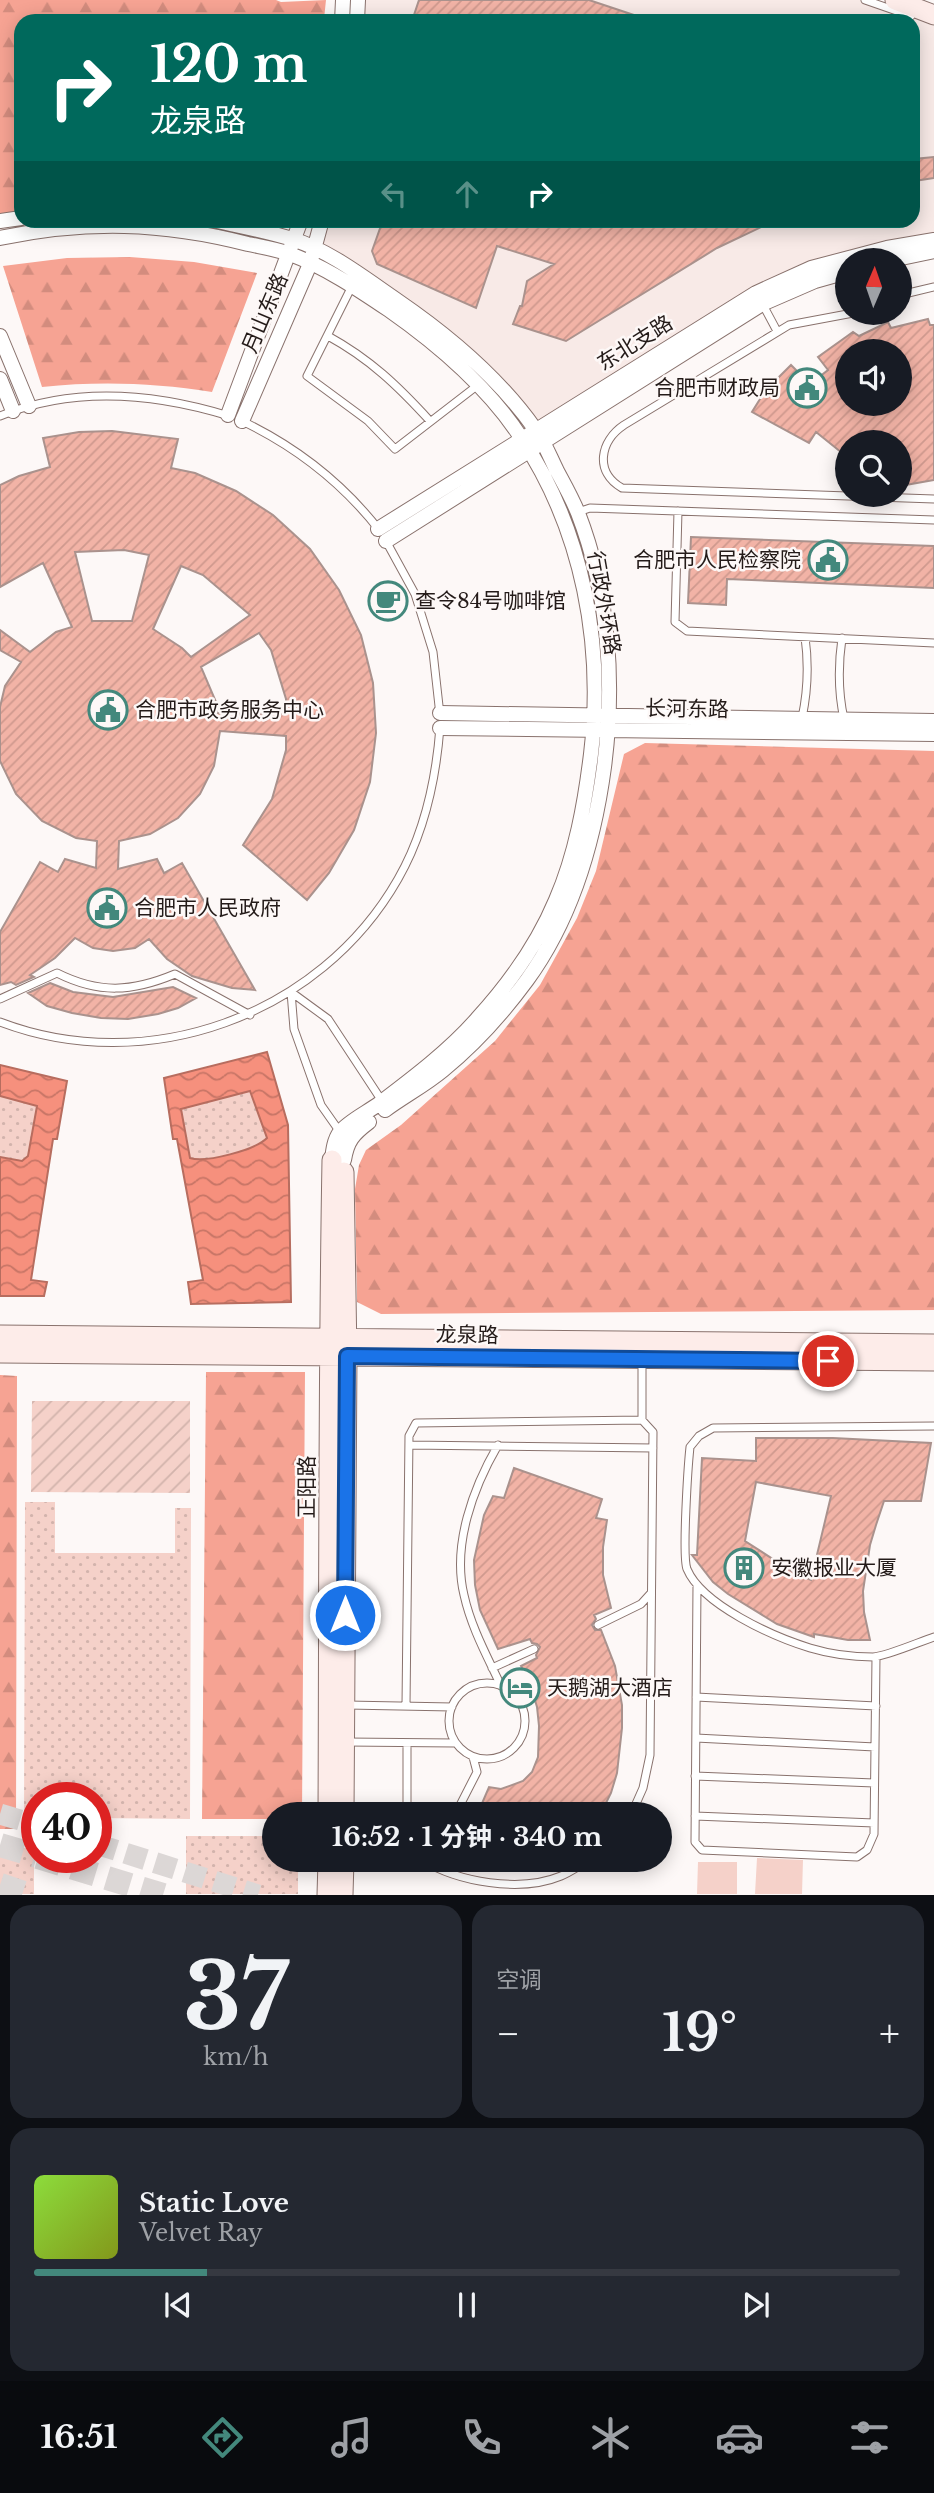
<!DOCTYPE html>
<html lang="zh">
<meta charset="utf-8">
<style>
:root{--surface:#171b24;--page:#242831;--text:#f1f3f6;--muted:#9ea1a6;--line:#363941;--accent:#43887c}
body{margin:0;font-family:"Libre Baskerville","Noto Sans SC",serif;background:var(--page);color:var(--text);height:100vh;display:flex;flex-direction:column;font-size:26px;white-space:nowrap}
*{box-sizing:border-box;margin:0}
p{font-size:23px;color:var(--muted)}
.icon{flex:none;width:38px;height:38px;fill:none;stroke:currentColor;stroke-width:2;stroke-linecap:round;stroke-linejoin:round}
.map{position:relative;height:1895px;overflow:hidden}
.sheet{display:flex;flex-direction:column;gap:10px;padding:10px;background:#0d0f14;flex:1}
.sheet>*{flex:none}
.banner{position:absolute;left:14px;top:14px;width:906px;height:214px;border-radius:21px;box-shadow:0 4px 18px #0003;background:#00695c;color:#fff;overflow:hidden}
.needle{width:46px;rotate:2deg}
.tools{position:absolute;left:835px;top:248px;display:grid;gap:14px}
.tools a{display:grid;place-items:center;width:77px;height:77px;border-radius:50%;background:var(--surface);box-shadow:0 4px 18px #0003;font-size:35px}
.speed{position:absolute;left:21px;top:1782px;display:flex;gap:14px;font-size:35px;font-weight:700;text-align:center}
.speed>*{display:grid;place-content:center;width:91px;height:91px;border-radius:50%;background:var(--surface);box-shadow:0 4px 18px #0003;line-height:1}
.speed .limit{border:10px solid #d22;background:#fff;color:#111}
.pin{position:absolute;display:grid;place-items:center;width:60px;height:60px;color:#fff;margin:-30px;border:4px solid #fff;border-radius:50%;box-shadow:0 2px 7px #0007}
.me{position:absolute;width:77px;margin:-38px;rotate:0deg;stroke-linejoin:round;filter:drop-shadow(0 0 5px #0008)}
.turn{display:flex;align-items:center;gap:24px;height:147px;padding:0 21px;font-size:32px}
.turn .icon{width:91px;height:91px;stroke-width:2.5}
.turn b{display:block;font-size:49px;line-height:60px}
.lanes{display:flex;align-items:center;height:66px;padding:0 21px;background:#0003;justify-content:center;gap:35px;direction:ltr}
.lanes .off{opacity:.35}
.big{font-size:52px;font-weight:700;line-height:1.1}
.sheet .widget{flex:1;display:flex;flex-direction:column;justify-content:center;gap:10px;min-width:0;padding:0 24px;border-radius:21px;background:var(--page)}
.sheet .dial{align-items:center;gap:0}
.dial b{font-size:91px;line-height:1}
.song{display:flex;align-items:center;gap:21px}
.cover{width:84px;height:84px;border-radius:10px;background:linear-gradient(135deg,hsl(90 70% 55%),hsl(70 70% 35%))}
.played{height:7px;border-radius:4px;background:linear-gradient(90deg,var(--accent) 20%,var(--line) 20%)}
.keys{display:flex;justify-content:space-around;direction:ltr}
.heat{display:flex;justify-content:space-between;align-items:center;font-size:38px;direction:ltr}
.sheet .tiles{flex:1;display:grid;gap:10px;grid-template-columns:1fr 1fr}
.widget:last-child{grid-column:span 2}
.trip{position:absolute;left:262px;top:1802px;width:410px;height:70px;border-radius:35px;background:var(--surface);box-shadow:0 4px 18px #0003;font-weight:700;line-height:70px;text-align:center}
.menu{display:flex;height:112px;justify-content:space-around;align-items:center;background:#090b0e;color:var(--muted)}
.menu .icon{width:49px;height:49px}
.menu .active{color:var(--accent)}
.menu b{font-size:32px;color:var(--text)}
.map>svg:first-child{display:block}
.built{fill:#f8eae7}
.grass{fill:url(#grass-dots)}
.forest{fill:url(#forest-firs)}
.garden{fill:url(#garden-furrows)}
.pitch{fill:#f5d1c9}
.water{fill:url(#water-waves);stroke:#b76d5f;stroke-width:2;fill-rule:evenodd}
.building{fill:url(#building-hatch);stroke:#aa928d;stroke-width:2;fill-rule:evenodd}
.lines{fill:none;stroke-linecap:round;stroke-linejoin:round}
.primary-tunnel{stroke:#dcd7d6;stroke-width:21;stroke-dasharray:21 10;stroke-linecap:butt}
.highway-tunnel{stroke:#dcd7d6;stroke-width:24;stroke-dasharray:24 12;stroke-linecap:butt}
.lane-casing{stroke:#89726d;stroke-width:9}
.street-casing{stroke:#89726d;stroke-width:16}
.secondary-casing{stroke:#89726d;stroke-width:21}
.lane{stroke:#fff;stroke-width:7}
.street{stroke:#fff;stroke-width:14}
.secondary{stroke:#fdece9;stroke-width:19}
.route-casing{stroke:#114b97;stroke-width:18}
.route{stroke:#1a73e8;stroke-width:12}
.labels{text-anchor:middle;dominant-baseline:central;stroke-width:5;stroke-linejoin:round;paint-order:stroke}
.street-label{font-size:21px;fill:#241b19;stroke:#fdf8f7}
.poi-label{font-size:21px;fill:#241b19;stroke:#fdf8f7;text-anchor:start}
</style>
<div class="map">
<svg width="934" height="1895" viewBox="0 0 934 1895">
<defs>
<pattern id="grass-dots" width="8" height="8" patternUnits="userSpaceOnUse" patternTransform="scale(1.75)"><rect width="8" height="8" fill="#f5d1c9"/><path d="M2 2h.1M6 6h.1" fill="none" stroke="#d2b3ac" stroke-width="1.8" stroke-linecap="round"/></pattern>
<pattern id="forest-firs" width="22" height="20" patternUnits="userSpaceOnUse" patternTransform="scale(1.75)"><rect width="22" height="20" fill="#f6a393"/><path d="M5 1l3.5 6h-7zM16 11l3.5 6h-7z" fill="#d38c7e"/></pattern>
<pattern id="garden-furrows" width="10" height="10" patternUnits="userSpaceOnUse" patternTransform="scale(1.75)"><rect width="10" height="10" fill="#f5d1c9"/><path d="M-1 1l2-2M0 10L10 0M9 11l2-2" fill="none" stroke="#d2b3ac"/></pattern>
<pattern id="water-waves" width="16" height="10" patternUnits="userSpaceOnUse" patternTransform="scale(1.75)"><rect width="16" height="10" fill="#f6907d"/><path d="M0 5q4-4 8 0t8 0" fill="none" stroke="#c77566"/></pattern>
<pattern id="building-hatch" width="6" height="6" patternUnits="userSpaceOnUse" patternTransform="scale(1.75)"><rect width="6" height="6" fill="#f2b3a6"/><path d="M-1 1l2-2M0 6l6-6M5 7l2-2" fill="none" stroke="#cf998e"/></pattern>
</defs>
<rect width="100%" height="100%" fill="#fdf8f7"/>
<path class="built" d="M358,0H865L915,18L934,26V240L811,268L536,429L490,376L315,249L322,220H914V21H357Z"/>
<path class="grass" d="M250,1091L267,1138C255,1150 206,1163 190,1158L181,1109Z
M0,1096L37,1105L28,1156L22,1161L0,1157Z
M25,1502H55V1553H175V1508H191L190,1819L96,1818V1797H37V1827H24Z
M186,1836H275V1860H298V1894H186Z
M0,1848H34V1894H0Z"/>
<path class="forest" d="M0,0H276L281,2L326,0L324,19L313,21H21V218L0,221Z
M130,257L194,262L257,273L212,392C155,383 100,381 42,387L3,266L67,258Z
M645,743L934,751V1310L381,1314L357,1302L355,1189L359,1165L366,1150L401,1125L495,1041L540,985L577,918L596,871L624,754Z
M206,1372H305L302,1815H275V1819H202Z
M0,1375L17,1376L16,1829H0Z"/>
<path class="garden" d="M32,1401H190V1493L31,1492Z"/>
<path class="pitch" d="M757,1858L803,1860L802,1894H755Z
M698,1862H737V1894H697Z"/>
<path class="water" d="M267,1052L288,1125L291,1302L191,1304L188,1282L203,1280L177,1139H173L164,1078ZM250,1091L267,1138C255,1150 206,1163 190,1158L181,1109Z
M0,1065L67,1081L57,1139H53L31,1280L47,1282L44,1296H0V1157L22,1161L28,1156L37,1106L0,1096Z"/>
<path class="building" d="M419,0H589L646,19V21H412Z
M934,157V178L914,181V159Z
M383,220H774V221L717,248L566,341L513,324L520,306H522L527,281L554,264L497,246L476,308L377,264L372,251Z
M928,319L930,325H934V480L900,486V443H847V457L816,432L809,443L752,412L765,391L791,365L810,384L828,370L818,357L853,332L859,336L888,322L891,328ZM847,352H900V404H847Z
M112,431L178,439L171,468L195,473L236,491L273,515L310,549L339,590L361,635L373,683L376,733L370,782L354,830L329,873L307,900L243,845L272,799L286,750V736L220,731L214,766L200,794L178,818L150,834L119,841L118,869L157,859L164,873L182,863L255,990L232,988L192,976L167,959L149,939L135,948L113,951L93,948L75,938L55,958L30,975L34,977L16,985L11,982L0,985V932L40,862L58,872L65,859L96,868L97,841L76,838L42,821L16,794L0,761V707L5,686L21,662L0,650V630L30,652L56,632L72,627L43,563L0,587V485L19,476L50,467L43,438L79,432ZM124,550L149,555L132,621H92L75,552ZM181,566L203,575L250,615L191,657L182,648L153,629ZM259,633L271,650L286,699V714L217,713L216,702L201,667Z
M691,537L934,546V588L727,579L726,605L688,603Z
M50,983L73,992L113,997L173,987L196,998L178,1008L158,1014L128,1019L101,1018L72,1013L47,1006L28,993Z
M756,1438H833L931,1443L921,1501H884L876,1525L870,1545L863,1591L864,1612L870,1640H848L814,1634V1637L777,1624L728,1594L713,1582L692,1555H697L702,1458L756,1461ZM756,1482L831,1496L811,1580L796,1574L745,1541Z
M514,1468L602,1499L596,1518L607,1520L603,1547V1575L611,1608L594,1615L596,1619L592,1625L595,1630H601L615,1666L622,1705V1728L617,1773L611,1793L600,1815H477L489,1787L501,1789L523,1781L532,1772L538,1757L539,1726L537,1707L529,1680L521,1666L537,1658L536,1655L540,1647L537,1644L532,1643L530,1639L498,1649L480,1610L475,1585L474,1560L484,1515L493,1496L504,1498Z"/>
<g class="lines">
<path class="primary-tunnel" d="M0,1814L37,1825
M96,1844L258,1895"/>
<path class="highway-tunnel" d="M0,1845L37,1856
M38,1857L163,1895
M0,1885L30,1895"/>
<g class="lane-casing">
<path id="lane" d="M865,0L911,16
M352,286L307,376L368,421L395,449L478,385
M900,295L934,287
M762,303L777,331
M853,313L789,325L624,425C600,441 594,472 622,488L934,499
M328,336C370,359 398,386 430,421
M0,416C74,386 154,393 229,416
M240,420C295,446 342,482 380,531
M678,511L675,622L687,631L934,643
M575,513L590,508L934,520
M386,541L415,594L433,652L440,715
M842,638C838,666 838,692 844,719
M802,718C808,690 809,666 805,637
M0,999L57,973C99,994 132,992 175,974L250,1015
M0,1022C147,1078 320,1016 398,879C425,832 436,780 440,727
M340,1132L321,1105L294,1029L291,992L328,1019L382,1101
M642,1361V1420
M934,1426L713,1428L699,1436L690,1447C688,1466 682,1556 687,1569C702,1605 774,1637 810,1648C830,1654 853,1657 873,1657C887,1656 919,1642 934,1637
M409,1445L653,1448
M498,1445C473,1488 452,1545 464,1595C471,1627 487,1656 501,1686
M697,1585L695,1842L702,1850L857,1857L867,1850L874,1834L876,1657
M598,1625L641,1604L651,1593
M492,1668L534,1649
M449 1721a38 38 0 1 1 76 0a38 38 0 1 1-76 0Z
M696,1697L876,1706
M347,1705L452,1707
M406,1706L409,1436L416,1423L642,1420L653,1432L650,1755L643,1788L631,1815
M696,1738L875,1747
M346,1742L455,1743
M695,1776L874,1783
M407,1815V1743
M455,1815L477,1772L473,1757
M695,1816L874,1823
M422,1860C458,1882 520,1893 561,1876C571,1872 580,1865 590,1860"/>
</g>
<g class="street-casing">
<path id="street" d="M342,21L343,0
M357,21L358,0
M212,220C239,226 267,231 292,239C329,250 367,280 398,301C449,336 499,378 535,429C544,441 550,457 557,471C564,484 572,498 578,513C609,593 615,683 604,767C594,842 572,918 527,980C502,1014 475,1044 443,1070C425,1085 404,1096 385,1110
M0,221L21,218
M0,238C87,220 162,222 248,244C262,247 276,249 290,254C325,267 358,289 389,310C439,345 489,388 522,439C583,531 604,645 591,754C585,803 576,854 556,900C538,943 509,984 477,1019C450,1050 413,1078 380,1103C368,1112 349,1121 340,1132C334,1140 333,1151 332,1160
M887,261L934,251
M0,336L29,406
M0,379L13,411
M228,415L301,220
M242,421L310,264L322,220
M378,529L756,293L811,268L887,248L934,240
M386,541L762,304L815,281L847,272
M440,713L934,721
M440,728L934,734
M344,1160C347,1141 353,1134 369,1122"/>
</g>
<g class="secondary-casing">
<path id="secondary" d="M895,0L934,15
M0,1335L934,1344
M0,1353L934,1361
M328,1815C329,1596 328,1378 332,1160
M344,1815L347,1356L344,1172
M327,1895L328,1860
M343,1895L344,1860"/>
</g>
<use href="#lane" class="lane"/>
<use href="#street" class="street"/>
<use href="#secondary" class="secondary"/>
</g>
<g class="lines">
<g class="route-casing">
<path id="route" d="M345,1615L347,1356L828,1361"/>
</g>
<use href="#route" class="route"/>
</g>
<defs>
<g id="civic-ring" transform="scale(2.0125)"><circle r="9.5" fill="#fdf8f7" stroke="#43887c" stroke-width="1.5"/><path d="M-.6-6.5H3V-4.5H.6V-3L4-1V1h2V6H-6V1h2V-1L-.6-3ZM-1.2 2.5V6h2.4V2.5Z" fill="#43887c"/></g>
<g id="cafe-ring" transform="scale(2.0125)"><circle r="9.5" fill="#fdf8f7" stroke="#43887c" stroke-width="1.5"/><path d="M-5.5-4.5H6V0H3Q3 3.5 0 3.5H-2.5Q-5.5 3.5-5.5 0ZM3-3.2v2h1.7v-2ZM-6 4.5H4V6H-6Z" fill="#43887c"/></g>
<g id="building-ring" transform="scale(2.0125)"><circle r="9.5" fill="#fdf8f7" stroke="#43887c" stroke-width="1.5"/><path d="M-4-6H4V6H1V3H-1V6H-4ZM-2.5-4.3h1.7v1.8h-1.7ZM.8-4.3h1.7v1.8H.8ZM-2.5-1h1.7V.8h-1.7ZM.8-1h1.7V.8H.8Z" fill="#43887c"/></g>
<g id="hotel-ring" transform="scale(2.0125)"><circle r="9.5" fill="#fdf8f7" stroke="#43887c" stroke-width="1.5"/><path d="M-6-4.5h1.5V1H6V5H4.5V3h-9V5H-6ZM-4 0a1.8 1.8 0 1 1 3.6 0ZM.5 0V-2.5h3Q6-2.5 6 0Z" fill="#43887c"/></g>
</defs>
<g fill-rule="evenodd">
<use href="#civic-ring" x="807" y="388"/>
<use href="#civic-ring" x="828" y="560"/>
<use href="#cafe-ring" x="388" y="601"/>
<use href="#civic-ring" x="108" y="710"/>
<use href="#civic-ring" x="107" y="908"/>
<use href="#building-ring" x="744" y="1568"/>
<use href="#hotel-ring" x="520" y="1688"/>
</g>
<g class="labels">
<g class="street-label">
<text transform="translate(265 313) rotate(-67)">月山东路</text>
<text transform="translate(635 343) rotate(-32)">东北支路</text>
<text transform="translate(604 603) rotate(80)">行政外环路</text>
<text transform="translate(687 709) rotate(1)">长河东路</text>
<text transform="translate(467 1335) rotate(1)">龙泉路</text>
<text transform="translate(307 1487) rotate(-90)">正阳路</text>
</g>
<g class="poi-label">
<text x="780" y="388" text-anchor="end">合肥市财政局</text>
<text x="801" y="560" text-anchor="end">合肥市人民检察院</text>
<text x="415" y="601">查令84号咖啡馆</text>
<text x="135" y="710">合肥市政务服务中心</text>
<text x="134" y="908">合肥市人民政府</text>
<text x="771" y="1568">安徽报业大厦</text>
<text x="547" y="1688">天鹅湖大酒店</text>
</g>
</g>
</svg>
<div class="tools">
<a><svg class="needle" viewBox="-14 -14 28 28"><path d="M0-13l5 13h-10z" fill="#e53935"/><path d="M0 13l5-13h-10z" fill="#9ea1a6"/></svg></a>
<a><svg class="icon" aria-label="sound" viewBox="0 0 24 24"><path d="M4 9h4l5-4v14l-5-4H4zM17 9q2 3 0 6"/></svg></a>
<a><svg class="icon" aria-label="search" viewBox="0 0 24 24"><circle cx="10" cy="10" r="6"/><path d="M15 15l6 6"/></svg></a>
</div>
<div class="speed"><div class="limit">40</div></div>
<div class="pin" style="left:828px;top:1361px;background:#d93025"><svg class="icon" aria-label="arrive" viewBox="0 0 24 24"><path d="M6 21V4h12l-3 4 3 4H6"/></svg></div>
<svg class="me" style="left:345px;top:1615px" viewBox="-20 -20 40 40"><circle r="17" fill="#1a73e8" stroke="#fff" stroke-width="3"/><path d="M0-11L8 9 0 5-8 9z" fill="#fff"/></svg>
<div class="trip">16:52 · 1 分钟 · 340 m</div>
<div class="banner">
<div class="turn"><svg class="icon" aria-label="right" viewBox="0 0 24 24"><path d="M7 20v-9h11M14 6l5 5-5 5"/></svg><div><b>120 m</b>龙泉路</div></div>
<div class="lanes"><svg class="icon off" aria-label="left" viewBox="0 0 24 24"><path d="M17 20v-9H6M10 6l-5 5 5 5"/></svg><svg class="icon off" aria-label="ahead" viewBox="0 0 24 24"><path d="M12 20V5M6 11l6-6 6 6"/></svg><svg class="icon" aria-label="right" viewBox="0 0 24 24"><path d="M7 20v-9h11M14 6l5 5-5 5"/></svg></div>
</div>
</div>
<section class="sheet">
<div class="tiles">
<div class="widget dial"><b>37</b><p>km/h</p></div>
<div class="widget"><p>空调</p>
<div class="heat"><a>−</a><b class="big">19°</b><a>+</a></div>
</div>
<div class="widget">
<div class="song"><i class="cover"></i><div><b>Static Love</b><p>Velvet Ray</p></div></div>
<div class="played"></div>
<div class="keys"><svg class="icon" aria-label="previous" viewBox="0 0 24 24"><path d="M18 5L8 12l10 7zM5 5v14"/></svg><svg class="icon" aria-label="pause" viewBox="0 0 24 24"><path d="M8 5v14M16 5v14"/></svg><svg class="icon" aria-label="next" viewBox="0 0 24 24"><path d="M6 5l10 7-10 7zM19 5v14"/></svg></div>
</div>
</div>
</section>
<nav class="menu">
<b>16:51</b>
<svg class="icon active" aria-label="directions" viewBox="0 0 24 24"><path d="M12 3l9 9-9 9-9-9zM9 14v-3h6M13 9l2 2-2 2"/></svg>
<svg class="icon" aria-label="music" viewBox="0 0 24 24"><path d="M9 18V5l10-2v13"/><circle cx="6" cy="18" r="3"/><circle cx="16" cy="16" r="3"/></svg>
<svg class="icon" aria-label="phone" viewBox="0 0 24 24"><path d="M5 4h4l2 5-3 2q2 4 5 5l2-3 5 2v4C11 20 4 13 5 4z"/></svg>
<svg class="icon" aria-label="climate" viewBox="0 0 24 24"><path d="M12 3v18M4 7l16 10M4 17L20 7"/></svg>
<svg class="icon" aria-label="car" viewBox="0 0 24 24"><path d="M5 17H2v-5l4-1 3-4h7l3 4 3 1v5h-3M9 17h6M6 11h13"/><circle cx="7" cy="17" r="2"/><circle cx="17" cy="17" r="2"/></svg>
<svg class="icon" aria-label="filters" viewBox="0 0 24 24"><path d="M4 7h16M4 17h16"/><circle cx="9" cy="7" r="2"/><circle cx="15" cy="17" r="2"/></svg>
</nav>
